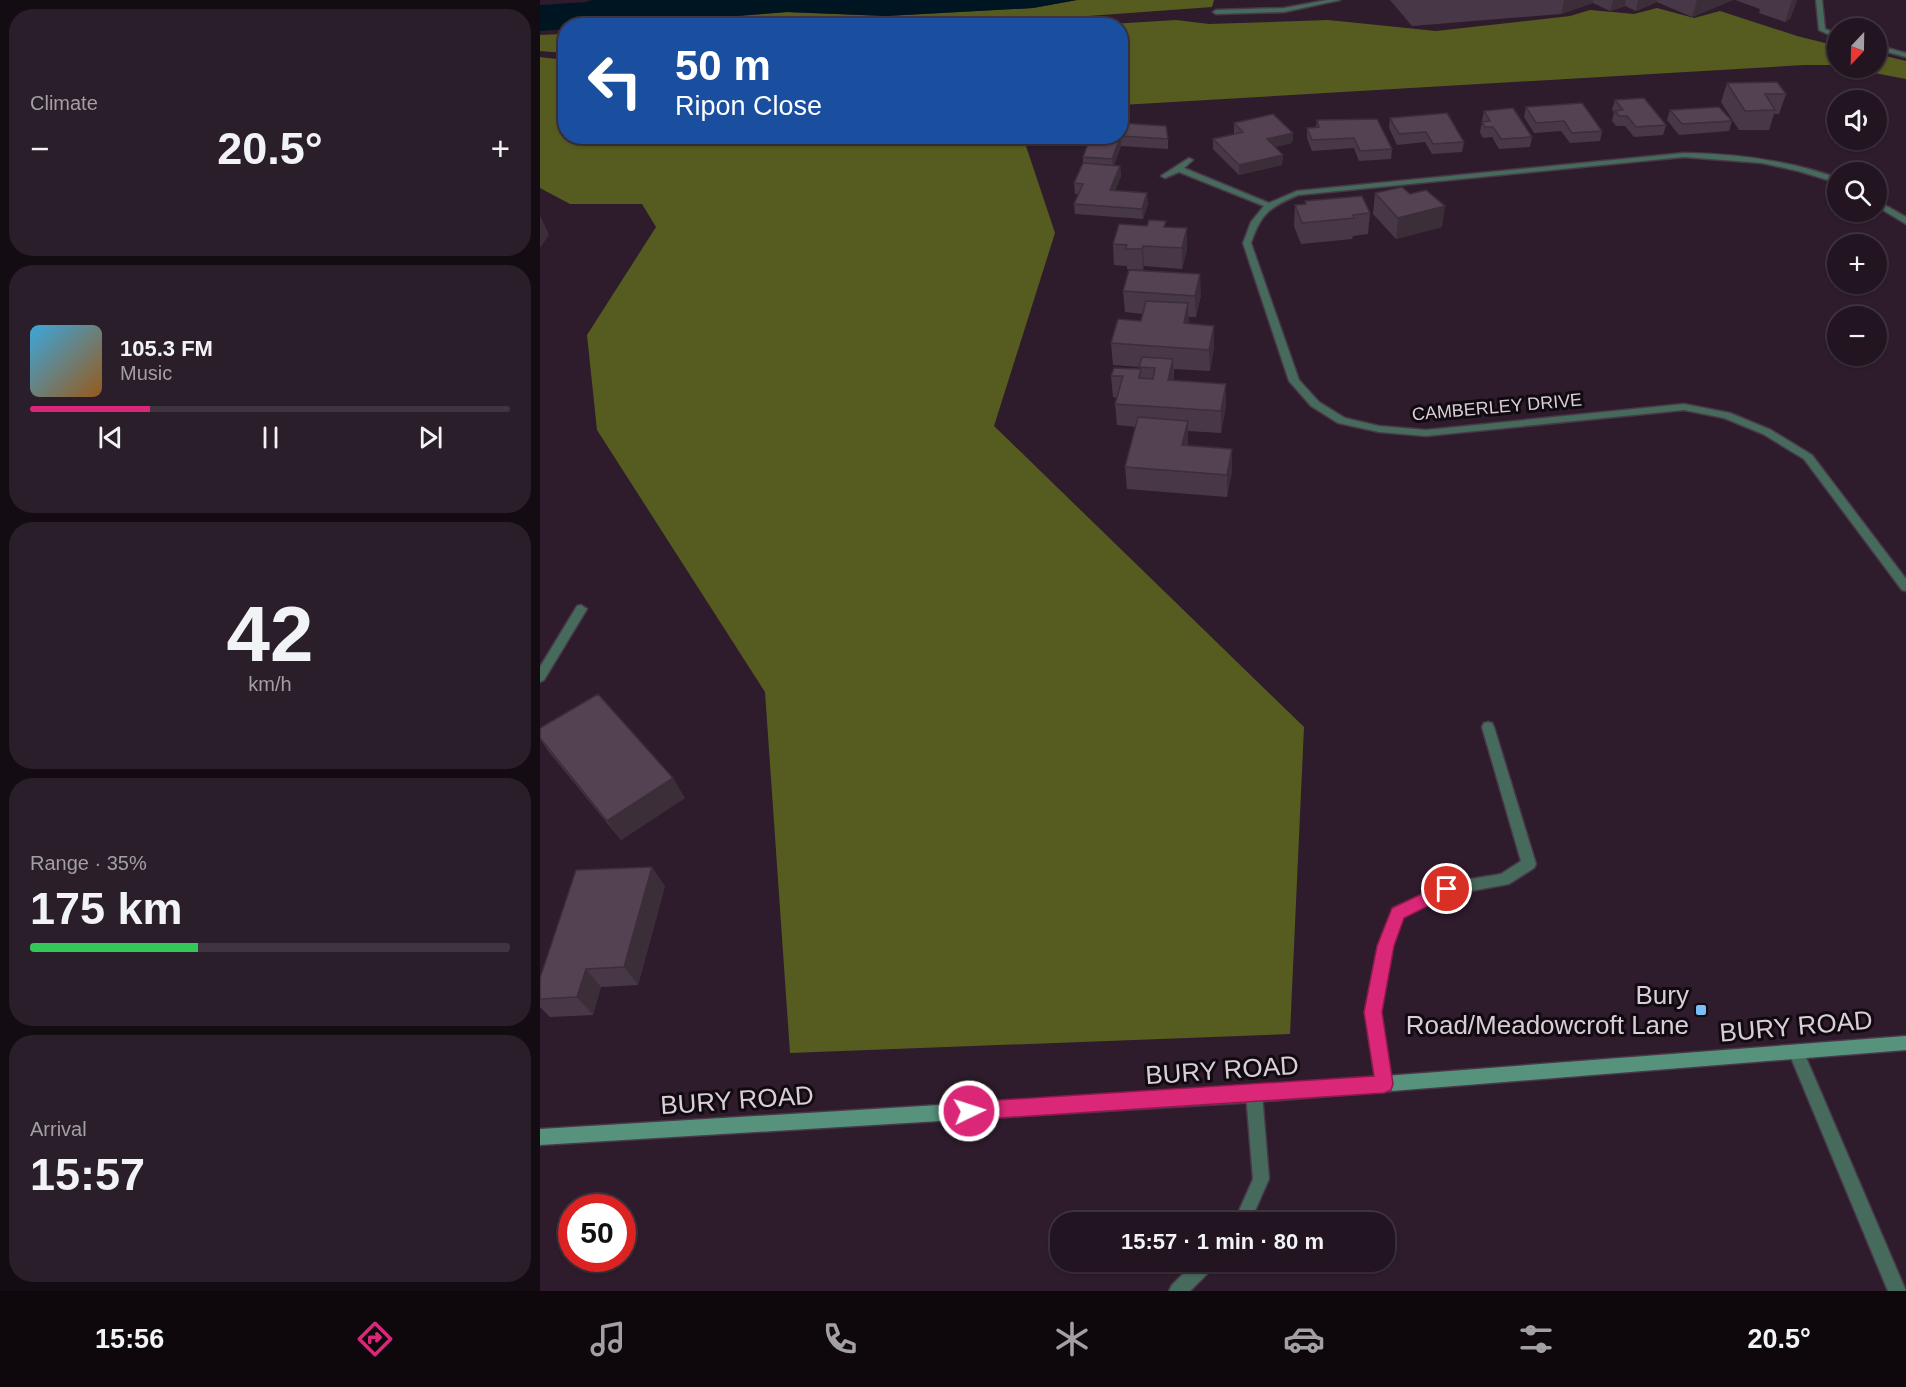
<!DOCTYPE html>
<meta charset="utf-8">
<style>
:root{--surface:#221521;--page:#2a1e2a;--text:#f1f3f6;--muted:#a29fa5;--line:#3f343f;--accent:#db2777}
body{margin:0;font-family:Arial,sans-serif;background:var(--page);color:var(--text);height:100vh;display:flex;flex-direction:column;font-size:22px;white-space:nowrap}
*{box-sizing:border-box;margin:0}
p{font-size:20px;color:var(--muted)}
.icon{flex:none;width:33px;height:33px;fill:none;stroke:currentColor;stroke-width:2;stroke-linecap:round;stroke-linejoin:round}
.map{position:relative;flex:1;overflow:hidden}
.panel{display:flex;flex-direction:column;gap:9px;padding:9px;background:#130c12;width:540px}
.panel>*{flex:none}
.banner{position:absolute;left:18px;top:18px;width:570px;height:126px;border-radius:24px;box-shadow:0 2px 4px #0004,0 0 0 2px var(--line);background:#1a4fa0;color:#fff;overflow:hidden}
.needle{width:39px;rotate:202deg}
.fabs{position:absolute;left:1287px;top:18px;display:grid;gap:12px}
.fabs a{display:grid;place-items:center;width:60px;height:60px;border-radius:50%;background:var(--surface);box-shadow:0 2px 4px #0004,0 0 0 2px var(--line);font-size:30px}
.speed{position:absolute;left:18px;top:1194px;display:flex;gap:12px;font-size:30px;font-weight:700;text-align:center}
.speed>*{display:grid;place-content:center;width:78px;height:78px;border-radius:50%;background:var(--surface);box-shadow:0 2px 4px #0004,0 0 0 2px var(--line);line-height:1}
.speed .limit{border:9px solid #d22;background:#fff;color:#111}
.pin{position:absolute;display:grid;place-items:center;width:51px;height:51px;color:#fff;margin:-26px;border:3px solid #fff;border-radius:50%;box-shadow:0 2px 6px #0007}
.me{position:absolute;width:66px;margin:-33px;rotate:86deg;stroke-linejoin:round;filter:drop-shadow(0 0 4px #0008)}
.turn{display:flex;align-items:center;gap:21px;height:126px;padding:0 18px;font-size:27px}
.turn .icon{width:78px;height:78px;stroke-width:2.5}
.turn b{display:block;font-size:42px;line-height:51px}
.big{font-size:45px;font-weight:600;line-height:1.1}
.panel .tile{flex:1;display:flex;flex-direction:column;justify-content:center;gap:9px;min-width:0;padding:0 21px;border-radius:24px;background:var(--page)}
.panel .dial{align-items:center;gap:0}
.dial b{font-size:78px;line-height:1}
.song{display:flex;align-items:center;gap:18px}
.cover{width:72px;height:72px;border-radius:9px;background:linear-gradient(135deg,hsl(200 70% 55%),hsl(30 70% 35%))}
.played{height:6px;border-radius:3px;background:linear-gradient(90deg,var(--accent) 25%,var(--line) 25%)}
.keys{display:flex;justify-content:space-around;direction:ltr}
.heat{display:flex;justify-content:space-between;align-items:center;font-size:33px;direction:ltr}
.charge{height:9px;border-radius:4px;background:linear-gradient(90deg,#34c759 35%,var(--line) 0)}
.trip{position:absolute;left:510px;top:1212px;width:345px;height:60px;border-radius:24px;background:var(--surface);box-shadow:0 2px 4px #0004,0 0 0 2px var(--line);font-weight:600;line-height:60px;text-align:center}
.menu{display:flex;height:96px;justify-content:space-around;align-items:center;background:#0e080d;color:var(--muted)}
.menu .icon{width:42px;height:42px}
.menu .on{color:var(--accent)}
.menu b{font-size:27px;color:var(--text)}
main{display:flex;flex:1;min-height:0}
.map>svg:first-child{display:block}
.forest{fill:#565c1f}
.water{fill:#001522}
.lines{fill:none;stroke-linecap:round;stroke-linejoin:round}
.river{fill:#001522;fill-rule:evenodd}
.lane-casing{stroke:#493848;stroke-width:3}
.street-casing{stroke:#493848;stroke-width:3}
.secondary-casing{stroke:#493848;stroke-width:3}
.lane{fill:#466a5c;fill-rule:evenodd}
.street{fill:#466a5c;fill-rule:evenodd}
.secondary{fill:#57927c;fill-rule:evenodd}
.wall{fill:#483847}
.shaded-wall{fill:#3b2e39}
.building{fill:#544152;stroke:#3b2e39;stroke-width:1.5}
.route{fill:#db2777;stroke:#8e194d;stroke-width:1.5}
.poi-dot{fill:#78bff7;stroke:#110a10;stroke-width:2}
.labels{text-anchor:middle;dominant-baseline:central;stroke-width:6;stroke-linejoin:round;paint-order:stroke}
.far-street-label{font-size:18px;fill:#d9ced8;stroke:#110a10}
.near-poi-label{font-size:26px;fill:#d9ced8;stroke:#110a10;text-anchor:end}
.near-street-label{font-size:26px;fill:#d9ced8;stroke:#110a10}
</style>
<main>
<section class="panel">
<div class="tile"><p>Climate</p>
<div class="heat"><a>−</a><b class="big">20.5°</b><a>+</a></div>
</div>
<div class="tile">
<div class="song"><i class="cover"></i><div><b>105.3 FM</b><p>Music</p></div></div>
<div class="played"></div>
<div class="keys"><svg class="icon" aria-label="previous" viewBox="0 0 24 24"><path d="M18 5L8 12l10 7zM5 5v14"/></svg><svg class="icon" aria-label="pause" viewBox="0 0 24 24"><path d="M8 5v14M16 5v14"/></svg><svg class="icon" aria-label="next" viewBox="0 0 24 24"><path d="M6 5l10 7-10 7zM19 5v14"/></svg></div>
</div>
<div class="tile dial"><b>42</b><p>km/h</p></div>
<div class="tile"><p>Range · 35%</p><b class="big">175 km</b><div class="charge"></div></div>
<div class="tile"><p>Arrival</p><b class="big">15:57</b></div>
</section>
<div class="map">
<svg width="1366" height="1291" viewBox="0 0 1366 1291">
<rect width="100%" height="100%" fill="#2e1c2c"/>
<path class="forest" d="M537,0H674L672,7L424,25L80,26L247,12L346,16L493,8Z
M1117,8L1154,18L1180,11L1257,36L1297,46V65H1264L581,105L580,26L555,25L636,20L669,24L788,20L896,31L1030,16L1050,10L1094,14Z
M22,34L25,39V53L0,51V35Z
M1337,54L1366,61V79L1308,68H1336Z
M0,57L25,60L26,136L483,137L515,233L454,426L764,727L750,1034L250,1053L225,692L57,430L47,335L116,227L102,204H30L0,188Z"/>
<path class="water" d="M52,0H537L493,8L346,16L247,12L80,25H33L20,11Z"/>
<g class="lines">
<path class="river" d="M78,0H145L152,9L146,18C107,27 65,26 26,26V29L0,31V5Z"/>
<g class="lane-casing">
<path id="lane" d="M787,0H800L744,12L676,14L673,12L676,10L744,8Z
M1276,0H1282L1285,29L1298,34V39L1279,30Z
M1336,45L1366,53V57L1336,49Z
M714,1086L720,1088L722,1094L729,1179L710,1222H694L713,1179L706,1094L708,1088Z
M655,1262H676L673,1268L650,1291H629L632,1285Z"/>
</g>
<g class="street-casing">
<path id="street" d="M1144,153C1197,154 1247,160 1298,178V183L1258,171L1222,163L1144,157L758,195C730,207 721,213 711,243L759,380L779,402L805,418L839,426L886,430L1144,404L1190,413L1231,430L1272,455L1366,579V591L1362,590L1264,459L1223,434L1184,418L1144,410L886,436L839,432L798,423L771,406L749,381L703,243L711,222L724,206L639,172L625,178L621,176L649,158L653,160L644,168L729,203L757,191Z
M1336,200L1366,217V224L1336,206Z
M41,605L47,609L4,680L0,682V667L37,606Z
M948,722L952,723L954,727L996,864L994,868L969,884L909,895L863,917L852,946L841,1012L852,1084L850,1090L844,1092L838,1090L836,1084L825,1012L838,946L853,908L907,883L961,874L981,861L942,727L944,723Z
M1257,1045L1262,1048L1366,1291H1348L1249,1053L1252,1048Z"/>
</g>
<g class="secondary-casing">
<path id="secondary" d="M1366,1036V1050L714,1102L0,1145V1129L714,1086Z"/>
</g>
<use href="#lane" class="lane"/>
<use href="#street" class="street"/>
<use href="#secondary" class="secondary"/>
</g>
<path class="wall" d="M850,0H1193L1152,17L1117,2L1096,11L1085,6L1070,11L1053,3L1021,14L872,26Z
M1195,0H1257L1250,19L1245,22L1219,13L1220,9Z
M1187,83L1246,94L1239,114H1234L1229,130H1199L1181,102Z
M1075,100L1126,125L1123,135L1094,137L1085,126H1076L1072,121L1074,112L1072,110Z
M986,107L1062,131L1060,141L1030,143L1021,131L994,133L984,117Z
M1130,110L1192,121L1189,131L1139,135L1127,120Z
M944,111L992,137L990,147L959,149L952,137L943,138L940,132L942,122H943L942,121Z
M850,118L924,142L922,152L892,154L885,142L857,145L849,128Z
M777,120L852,149L851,159L819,161L814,148L772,151L767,138V128L776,127Z
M580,123L628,139V149L581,146L574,165L580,166L581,176L575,191L608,204L603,219L535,214L534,204L538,194H535L534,183L543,163V157Z
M694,123L753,133L752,143L735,147L743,155L742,165L699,175L673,149V139L695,134L694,133Z
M835,193L902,227L856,239L833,214Z
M765,201L830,213L828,234L813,236L812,239L761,244L754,226L755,205L765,204Z
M626,227L647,228V249L642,269L604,266L603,270L587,269V266L574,265L573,244Z
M583,291L661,295L656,317H648L649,324L674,347L670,371L634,369V380L686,405L681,433L648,431V445L692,471L687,497L587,489L585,467L596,427L577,425L575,404L577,398L573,397L571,376L600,369L599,367L573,365L571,343L601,321L603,314L585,312Z
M0,728L145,798L81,840L9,752L0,739Z
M125,886L98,985L61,987L53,1015L10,1017L0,1007V978Z"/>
<path class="shaded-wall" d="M1024,0H1053V3L1021,14Z
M1073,0H1086L1085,6L1070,11Z
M1098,0H1117V2L1096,11Z
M1157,0H1193L1152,17Z
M1252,0H1257L1250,19L1245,22Z
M753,133L752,143L726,149L727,139Z
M581,136V146L573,169L572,159Z
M743,155L742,165L699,175V165Z
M580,166L581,176L571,201L570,190Z
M607,193L608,204L603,219L602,209Z
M905,206L902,227L856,239L858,218Z
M0,215L9,235L0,248Z
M647,228V249L642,269V248Z
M603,246L604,266L603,270L602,249Z
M660,274L661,295L656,317L655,296Z
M648,303L649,325L644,323Z
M674,326V347L670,371L669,350Z
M633,359L634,380H628Z
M686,384V405L681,433V411Z
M648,421V442L643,467L642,445Z
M692,449V471L687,497V475Z
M133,778L145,798L81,840L67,821Z
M112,867L125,886L98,985L84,967Z
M46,969L61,987L53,1015L37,997Z"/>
<path class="building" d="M1237,82L1246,94H1225L1235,110L1205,111L1187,83Z
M1104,98L1126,125L1096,127L1087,116H1079L1075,111L1083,110L1075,100Z
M1042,103L1062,131L1032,133L1024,121L996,123L986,107Z
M1179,107L1192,121L1142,124L1130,110Z
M973,108L992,137L961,139L953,127H945L942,122L950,121L944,111Z
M907,113L924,142L893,144L886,132L859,134L850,118Z
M733,114L753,133L727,139L743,155L699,165L673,139L703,132L694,123Z
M837,119L852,149L820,151L814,138L772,140L767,128L779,127L777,120Z
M580,123L626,126L628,139L581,136L572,159L543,157L551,136H580Z
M543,163L580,166L570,190L607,193L602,209L534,204L543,184L534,183Z
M862,187L870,194L886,190L905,206L858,218L835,193Z
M822,196L830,213L813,215L814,218L762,223L755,205L766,204L765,201Z
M609,220L626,221L624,227L647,228L642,248L603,246L602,249H585L587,245L573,244L579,224L607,226Z
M589,270L660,274L655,296L583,291Z
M606,301L648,303L644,323L674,326L669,350L571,343L578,319L601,321Z
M602,357L633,359L628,380L686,384L681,411L575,404L583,376H571L574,368L601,369L599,378L613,379L615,368L599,367Z
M598,417L648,421L642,445L692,449L687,475L585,467Z
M58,694L133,778L67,821L0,738V728Z
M112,867L84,967L46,969L37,997L0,999V978L36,870Z"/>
<path class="route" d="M907,882L912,884L915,889L912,894L864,918L854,946L842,1012L853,1084L851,1090L844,1093L429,1120L422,1117L420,1111L422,1105L429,1102L834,1076L824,1012L837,946L852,908Z"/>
<rect class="poi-dot" x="1155" y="1004" width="12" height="12" rx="3"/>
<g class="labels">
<g class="far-street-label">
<text transform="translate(957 407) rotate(-5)">CAMBERLEY DRIVE</text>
</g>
<g class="near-poi-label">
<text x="1149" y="995">Bury<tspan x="1149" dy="30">Road/Meadowcroft Lane</tspan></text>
</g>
<g class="near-street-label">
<text transform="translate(1256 1026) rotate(-5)">BURY ROAD</text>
<text transform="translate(682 1070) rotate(-4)">BURY ROAD</text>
<text transform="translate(197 1100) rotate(-4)">BURY ROAD</text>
</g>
</g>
</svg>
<div class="fabs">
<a><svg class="needle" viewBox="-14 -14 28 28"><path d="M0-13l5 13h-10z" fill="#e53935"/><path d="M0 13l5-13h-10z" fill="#a29fa5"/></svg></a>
<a><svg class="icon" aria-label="sound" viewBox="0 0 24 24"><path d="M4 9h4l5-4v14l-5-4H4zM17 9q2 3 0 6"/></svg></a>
<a><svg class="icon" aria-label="search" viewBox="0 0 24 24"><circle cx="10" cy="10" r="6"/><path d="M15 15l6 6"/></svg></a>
<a>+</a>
<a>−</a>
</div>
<div class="speed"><div class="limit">50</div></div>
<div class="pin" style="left:907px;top:889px;background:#d93025"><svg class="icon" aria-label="arrive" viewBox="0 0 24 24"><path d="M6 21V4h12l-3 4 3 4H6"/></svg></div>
<svg class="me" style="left:429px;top:1111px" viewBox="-20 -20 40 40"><circle r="17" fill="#db2777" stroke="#fff" stroke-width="3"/><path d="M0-11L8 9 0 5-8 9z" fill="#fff"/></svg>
<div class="trip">15:57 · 1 min · 80 m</div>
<div class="banner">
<div class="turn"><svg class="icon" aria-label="left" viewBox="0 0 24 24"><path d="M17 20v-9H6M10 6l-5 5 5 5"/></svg><div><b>50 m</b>Ripon Close</div></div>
</div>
</div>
</main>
<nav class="menu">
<b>15:56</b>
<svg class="icon on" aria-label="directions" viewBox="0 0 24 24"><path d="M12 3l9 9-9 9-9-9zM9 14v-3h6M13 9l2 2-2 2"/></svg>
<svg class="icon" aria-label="music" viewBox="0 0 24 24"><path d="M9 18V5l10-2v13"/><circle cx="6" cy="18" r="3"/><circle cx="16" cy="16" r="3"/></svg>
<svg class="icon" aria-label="phone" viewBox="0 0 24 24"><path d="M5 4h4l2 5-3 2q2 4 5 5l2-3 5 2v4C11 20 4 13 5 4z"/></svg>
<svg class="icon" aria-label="climate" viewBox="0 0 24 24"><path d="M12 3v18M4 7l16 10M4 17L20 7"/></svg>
<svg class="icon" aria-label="car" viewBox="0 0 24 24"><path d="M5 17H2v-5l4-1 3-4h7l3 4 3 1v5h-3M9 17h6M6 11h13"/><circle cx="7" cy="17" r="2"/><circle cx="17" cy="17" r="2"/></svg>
<svg class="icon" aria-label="filters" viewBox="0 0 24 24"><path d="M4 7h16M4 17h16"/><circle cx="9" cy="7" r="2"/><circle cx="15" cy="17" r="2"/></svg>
<b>20.5°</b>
</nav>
